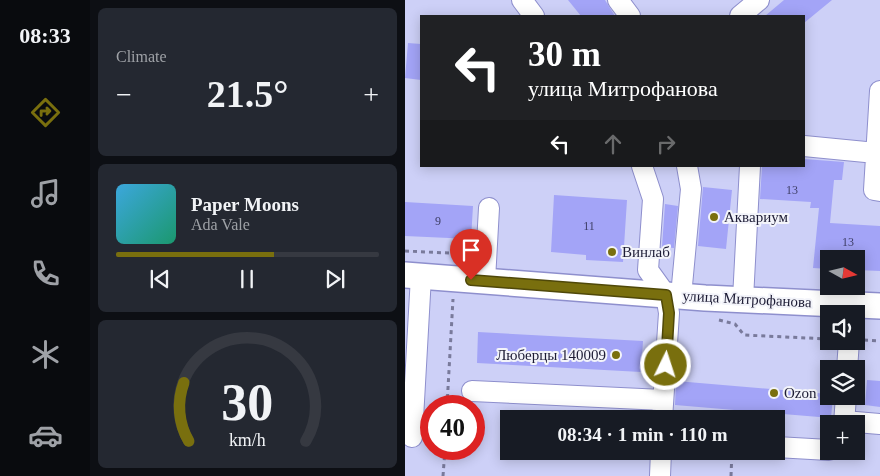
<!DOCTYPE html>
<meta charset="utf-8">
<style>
:root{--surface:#171b24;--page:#242831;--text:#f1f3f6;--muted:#9ea1a6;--line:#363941;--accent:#796f0e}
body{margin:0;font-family:"Times New Roman",serif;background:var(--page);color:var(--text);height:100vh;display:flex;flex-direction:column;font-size:19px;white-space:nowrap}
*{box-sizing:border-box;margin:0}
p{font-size:16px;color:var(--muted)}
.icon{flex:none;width:28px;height:28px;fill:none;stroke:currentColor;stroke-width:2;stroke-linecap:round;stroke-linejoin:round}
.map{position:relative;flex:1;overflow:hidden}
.panel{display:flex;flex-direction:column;gap:8px;padding:8px;background:#0d0f14;width:315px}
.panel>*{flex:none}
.top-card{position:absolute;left:15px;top:15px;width:385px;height:152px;border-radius:0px;box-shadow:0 2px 12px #0003;background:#202124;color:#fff;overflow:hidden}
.needle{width:32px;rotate:98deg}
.fabs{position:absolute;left:415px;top:250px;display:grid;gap:10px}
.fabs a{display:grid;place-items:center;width:45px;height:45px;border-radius:0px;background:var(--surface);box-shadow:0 2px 12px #0003;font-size:25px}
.speed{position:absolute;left:15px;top:395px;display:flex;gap:10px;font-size:25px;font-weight:700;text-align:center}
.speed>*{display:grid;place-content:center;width:65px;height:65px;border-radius:50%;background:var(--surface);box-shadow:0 2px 12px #0003;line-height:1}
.speed .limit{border:8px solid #d22;background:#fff;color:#111}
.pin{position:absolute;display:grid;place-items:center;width:42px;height:42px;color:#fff;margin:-51px -21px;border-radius:50% 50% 50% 0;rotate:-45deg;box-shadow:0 0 5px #0007}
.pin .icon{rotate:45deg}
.me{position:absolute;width:55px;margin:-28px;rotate:4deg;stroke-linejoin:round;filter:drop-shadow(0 0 4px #0008)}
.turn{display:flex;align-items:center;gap:18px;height:105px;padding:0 25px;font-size:22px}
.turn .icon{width:65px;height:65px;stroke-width:2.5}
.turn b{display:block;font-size:35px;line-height:42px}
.lanes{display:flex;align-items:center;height:48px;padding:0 25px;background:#0003;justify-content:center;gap:25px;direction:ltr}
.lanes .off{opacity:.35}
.big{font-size:38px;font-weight:700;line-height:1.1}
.panel .card{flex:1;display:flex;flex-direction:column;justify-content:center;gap:8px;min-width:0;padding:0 18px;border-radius:8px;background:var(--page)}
.panel .dial{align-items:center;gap:0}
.dial svg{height:130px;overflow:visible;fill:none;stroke:var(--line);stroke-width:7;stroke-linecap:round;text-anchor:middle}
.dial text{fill:var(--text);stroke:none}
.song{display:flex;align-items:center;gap:15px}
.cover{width:60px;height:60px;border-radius:8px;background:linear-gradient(135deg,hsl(200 70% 55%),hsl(160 70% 35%))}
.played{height:5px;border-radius:2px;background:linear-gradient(90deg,var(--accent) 60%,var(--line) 60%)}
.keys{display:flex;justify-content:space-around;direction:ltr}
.heat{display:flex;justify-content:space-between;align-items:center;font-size:28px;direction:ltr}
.trip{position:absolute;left:95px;top:410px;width:285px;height:50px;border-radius:0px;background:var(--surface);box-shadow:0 2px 12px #0003;font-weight:700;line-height:50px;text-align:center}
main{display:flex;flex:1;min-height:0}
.menu{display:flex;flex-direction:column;width:90px;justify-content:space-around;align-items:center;background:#090b0e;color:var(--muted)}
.menu .icon{width:35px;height:35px}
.menu .current{color:var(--accent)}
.menu b{font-size:22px;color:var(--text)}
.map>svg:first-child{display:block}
.building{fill:#a3a4f7}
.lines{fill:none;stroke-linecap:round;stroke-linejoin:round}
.minor-casing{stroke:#8e8fcd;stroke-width:22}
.major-casing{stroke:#8e8fcd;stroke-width:28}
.path{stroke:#797a9b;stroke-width:3;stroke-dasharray:4 4;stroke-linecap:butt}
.minor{stroke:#fff;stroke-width:20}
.major{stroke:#fff;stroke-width:25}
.route-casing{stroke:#4f4809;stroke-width:12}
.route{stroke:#796f0e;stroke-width:9}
.poi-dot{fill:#796f0e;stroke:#f3f4fa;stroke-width:2}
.labels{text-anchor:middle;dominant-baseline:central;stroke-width:4;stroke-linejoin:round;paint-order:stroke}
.number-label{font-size:12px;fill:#3e3e66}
.poi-label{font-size:15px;fill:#1d1c35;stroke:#f3f4fa;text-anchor:start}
.street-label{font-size:15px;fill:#1d1c35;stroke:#f3f4fa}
</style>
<main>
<nav class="menu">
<b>08:33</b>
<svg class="icon current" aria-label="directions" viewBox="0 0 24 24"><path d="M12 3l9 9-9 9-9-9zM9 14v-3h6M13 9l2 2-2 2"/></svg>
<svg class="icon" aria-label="music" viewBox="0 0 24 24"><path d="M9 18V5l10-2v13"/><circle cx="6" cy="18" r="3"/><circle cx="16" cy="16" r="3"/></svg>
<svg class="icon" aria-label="phone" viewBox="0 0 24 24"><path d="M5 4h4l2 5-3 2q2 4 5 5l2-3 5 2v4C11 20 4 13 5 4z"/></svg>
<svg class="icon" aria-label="climate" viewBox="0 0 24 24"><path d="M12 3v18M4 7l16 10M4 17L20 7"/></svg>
<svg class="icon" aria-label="car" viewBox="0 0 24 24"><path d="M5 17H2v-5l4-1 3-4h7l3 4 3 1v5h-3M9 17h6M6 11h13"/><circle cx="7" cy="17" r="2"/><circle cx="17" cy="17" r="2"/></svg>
</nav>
<section class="panel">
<div class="card"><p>Climate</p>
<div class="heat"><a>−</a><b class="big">21.5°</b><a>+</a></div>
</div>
<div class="card">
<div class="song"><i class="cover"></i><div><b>Paper Moons</b><p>Ada Vale</p></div></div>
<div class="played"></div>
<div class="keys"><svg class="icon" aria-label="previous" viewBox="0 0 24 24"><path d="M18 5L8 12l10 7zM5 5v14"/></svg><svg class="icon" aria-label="pause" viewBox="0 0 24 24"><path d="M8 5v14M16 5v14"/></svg><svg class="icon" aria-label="next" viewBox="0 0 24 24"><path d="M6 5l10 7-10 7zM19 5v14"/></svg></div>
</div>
<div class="card dial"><svg viewBox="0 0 100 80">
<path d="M14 69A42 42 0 1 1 86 69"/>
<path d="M14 69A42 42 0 0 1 11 33" stroke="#796f0e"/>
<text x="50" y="56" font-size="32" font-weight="700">30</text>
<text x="50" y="72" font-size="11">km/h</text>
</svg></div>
</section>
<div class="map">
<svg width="475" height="476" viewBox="0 0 475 476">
<rect width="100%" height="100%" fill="#cdd0f7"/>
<path class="building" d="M163,0H200L210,16H176Z
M379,0H427L399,23V16H360Z
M3,43L16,44V80L0,78Z
M399,159L439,162L437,180H429L425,223L475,226V271L451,270V259H424V269L408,268L414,208H405L406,202L355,199L357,166H399Z
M298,187L327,190L321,249L293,246Z
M149,195L222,200L218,262L181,260V255L146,252Z
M0,202L68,206L66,239L0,236Z
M260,204L273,206L269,248L257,247Z
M73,332L238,341L236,372L72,363Z
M462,380L475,381V407L460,405Z
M271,381L424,394V396H428L426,418L270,405Z"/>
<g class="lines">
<g class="minor-casing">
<path id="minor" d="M117,0L129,16
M213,0L225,16
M335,16L354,0
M475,91L469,190L475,191
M399,146L471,153
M237,166L248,199L243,270L261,295L264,313L257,419
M80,280L84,208
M276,296L286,189L282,166
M338,299L345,166
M442,369L444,341
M67,391L258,400
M439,421L475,424
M439,424L441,396
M7,437L16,276
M371,447L424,450
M255,476L256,451"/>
</g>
<g class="major-casing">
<path id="major" d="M0,275L300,298L475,306"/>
</g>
<path class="path" d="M0,251L64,254
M314,320L330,324L339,335L424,339
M459,340L475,341
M42,406L48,299
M38,476L40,449
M326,476L327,451"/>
<use href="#minor" class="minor"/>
<use href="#major" class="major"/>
</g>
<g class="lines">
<g class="route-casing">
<path id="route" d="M66,280L261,295L264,313L261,365"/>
</g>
<use href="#route" class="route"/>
</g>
<g class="poi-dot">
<circle cx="309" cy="217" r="5"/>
<circle cx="207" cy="252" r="5"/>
<circle cx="211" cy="355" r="5"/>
<circle cx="369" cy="393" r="5"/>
</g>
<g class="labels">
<g class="number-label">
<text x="387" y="190">13</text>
<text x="33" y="221">9</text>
<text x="184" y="226">11</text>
<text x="443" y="242">13</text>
</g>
<g class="poi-label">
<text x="319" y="217">Аквариум</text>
<text x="217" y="252">Винлаб</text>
<text x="201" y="355" text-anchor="end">Люберцы 140009</text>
<text x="379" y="393">Ozon</text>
</g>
<g class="street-label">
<text transform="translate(342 299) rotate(3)">улица Митрофанова</text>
</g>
</g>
</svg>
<div class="fabs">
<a><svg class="needle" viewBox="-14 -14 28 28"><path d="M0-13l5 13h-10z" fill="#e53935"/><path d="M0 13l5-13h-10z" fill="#9ea1a6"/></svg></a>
<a><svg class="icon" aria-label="sound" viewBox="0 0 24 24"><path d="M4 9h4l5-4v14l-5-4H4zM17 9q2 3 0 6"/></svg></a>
<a><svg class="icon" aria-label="layers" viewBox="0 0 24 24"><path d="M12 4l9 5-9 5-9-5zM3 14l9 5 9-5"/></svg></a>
<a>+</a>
</div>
<div class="speed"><div class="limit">40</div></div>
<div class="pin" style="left:66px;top:280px;background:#d93025"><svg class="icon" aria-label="arrive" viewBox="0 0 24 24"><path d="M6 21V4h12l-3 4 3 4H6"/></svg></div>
<svg class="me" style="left:261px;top:365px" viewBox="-20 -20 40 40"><circle r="17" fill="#796f0e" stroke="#fff" stroke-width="3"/><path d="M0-11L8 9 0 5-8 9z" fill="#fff"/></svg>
<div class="trip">08:34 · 1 min · 110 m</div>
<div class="top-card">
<div class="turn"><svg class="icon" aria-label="left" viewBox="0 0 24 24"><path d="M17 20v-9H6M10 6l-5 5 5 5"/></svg><div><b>30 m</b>улица Митрофанова</div></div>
<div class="lanes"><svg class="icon" aria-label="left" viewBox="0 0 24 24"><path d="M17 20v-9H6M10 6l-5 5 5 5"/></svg><svg class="icon off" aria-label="ahead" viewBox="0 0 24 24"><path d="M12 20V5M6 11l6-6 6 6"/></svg><svg class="icon off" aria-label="right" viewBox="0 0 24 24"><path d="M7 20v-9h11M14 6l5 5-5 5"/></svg></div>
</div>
</div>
</main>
